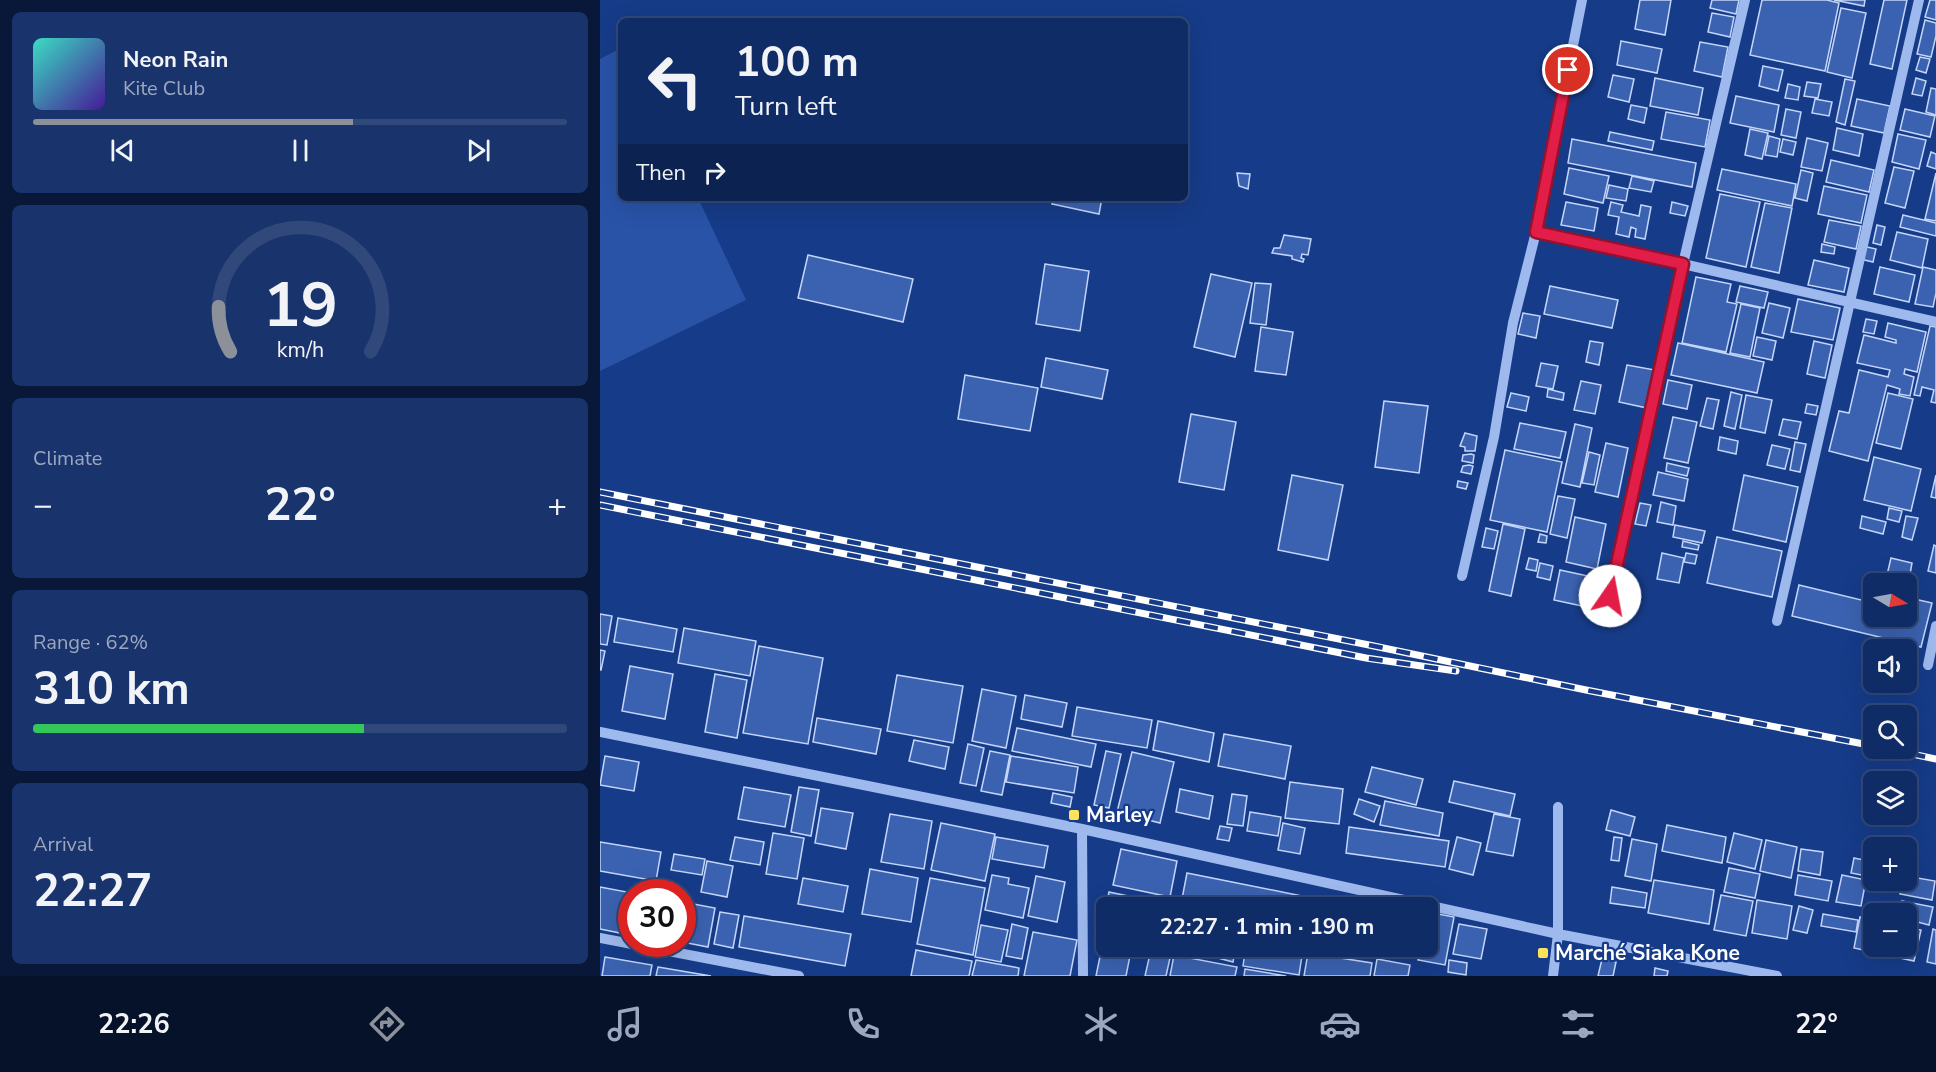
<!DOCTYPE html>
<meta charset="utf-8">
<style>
:root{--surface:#102c66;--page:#19346c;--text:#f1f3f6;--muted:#9ca7bf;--line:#30487a;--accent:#8c9099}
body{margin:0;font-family:"Nunito Sans",sans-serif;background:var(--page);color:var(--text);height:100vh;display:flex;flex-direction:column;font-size:22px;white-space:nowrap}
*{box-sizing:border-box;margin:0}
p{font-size:20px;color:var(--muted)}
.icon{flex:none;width:33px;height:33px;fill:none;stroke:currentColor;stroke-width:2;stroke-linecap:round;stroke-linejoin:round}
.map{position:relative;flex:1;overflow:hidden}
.side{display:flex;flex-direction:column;gap:12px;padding:12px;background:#091838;width:600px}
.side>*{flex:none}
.hud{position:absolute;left:18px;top:18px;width:570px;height:183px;border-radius:9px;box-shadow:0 6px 24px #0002,0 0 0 2px var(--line);background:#102c66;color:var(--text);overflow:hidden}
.needle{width:39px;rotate:100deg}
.controls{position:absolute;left:1263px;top:573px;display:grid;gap:12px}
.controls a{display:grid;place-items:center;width:54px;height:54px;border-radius:9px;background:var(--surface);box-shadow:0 6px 24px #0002,0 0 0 2px var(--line);font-size:30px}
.speed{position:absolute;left:18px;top:879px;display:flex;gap:12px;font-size:30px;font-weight:700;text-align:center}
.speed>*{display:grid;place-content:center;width:78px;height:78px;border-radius:50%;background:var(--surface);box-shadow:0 6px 24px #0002,0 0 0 2px var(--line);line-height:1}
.speed .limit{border:9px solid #d22;background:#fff;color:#111}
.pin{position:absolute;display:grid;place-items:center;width:51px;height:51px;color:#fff;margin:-26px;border:3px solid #fff;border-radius:50%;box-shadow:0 2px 6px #0007}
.me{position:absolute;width:66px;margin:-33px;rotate:12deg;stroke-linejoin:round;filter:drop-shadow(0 0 4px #0008)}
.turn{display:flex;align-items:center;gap:21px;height:126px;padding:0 18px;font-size:27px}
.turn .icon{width:78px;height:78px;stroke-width:2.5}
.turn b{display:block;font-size:42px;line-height:51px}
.then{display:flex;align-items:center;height:57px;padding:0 18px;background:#0003;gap:12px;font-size:22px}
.big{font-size:45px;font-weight:700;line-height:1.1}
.side .card{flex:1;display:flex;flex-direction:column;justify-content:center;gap:9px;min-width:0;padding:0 21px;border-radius:9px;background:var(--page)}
.side .dial{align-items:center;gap:0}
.dial svg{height:156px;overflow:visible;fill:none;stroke:var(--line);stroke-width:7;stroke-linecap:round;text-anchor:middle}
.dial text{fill:var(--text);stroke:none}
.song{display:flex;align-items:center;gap:18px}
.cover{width:72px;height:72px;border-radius:9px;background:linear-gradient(135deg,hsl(170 70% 55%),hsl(260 70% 35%))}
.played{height:6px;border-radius:3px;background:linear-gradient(90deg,var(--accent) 60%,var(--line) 60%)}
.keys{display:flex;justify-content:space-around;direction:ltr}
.heat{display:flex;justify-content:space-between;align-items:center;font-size:33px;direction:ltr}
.charge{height:9px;border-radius:4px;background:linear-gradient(90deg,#34c759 62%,var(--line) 0)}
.trip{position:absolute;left:496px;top:897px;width:342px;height:60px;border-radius:9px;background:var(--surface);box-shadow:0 6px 24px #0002,0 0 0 2px var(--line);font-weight:700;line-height:60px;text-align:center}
.tab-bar{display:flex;height:96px;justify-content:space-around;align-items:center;background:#061229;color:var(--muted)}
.tab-bar .icon{width:42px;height:42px}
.tab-bar .current{color:var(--accent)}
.tab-bar b{font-size:27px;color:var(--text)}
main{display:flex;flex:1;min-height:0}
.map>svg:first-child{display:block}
.green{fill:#2953a7}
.building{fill:#3b62b0;stroke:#c3d6fa;stroke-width:1.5}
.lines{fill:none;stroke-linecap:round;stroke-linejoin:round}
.minor{stroke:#9eb9ee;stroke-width:10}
.rail-casing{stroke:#fff;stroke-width:7}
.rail{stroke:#163b88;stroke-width:4.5;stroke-dasharray:14;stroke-linecap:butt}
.route-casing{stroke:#92132f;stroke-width:15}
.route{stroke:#e11d48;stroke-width:10}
.poi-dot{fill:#ffe25b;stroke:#163b88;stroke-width:2}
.labels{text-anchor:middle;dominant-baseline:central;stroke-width:4.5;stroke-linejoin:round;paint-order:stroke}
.poi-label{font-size:21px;font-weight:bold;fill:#fff;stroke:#163b88;text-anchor:start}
</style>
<main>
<section class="side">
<div class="card">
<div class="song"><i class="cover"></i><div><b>Neon Rain</b><p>Kite Club</p></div></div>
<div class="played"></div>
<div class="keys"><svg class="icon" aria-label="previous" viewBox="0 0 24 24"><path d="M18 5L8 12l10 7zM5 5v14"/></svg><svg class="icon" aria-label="pause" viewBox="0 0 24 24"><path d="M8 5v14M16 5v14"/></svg><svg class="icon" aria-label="next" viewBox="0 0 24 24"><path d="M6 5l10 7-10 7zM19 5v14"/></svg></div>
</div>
<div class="card dial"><svg viewBox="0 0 100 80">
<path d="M14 69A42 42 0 1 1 86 69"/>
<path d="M14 69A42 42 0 0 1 8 46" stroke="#8c9099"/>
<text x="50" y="56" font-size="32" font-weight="700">19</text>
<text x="50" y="72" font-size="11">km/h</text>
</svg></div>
<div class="card"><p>Climate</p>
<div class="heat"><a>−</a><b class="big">22°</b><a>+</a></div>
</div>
<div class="card"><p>Range · 62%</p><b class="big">310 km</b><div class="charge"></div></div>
<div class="card"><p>Arrival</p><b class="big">22:27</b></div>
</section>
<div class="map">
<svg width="1336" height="976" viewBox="0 0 1336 976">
<rect width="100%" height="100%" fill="#163b88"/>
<path class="green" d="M21,48V198H98L146,300L0,371V59Z"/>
<path class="building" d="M1040,0H1071L1065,35L1035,29Z
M1112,0H1139L1136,14L1110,8Z
M1162,0H1227L1239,3L1225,71L1150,55Z
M1234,0H1265L1264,6Z
M1284,0H1307L1292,69L1270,64Z
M1330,0H1336V20L1325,17Z
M1241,8L1266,13L1252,78L1227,72Z
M1112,13L1134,17L1130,37L1108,32Z
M1325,20L1336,23V36L1331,57L1317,54Z
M1021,41L1062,49L1057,73L1017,65Z
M1100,42L1128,47L1122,77L1094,71Z
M1320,57L1330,59L1326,73L1316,70Z
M1163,66L1183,70L1178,91L1159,86Z
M1013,75L1034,79L1029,102L1008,97Z
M1055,78L1103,88L1098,115L1050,106Z
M1316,78L1326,81L1322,96L1312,94Z
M1245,79L1255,81L1245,125L1236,122Z
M1207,82L1221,84L1218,98L1204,96Z
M1188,84L1200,87L1198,100L1185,98Z
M1331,88L1336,89V115L1326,112Z
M1136,96L1179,105L1174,132L1130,123Z
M1215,99L1232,102L1229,116L1212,113Z
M1257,99L1290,106L1284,133L1251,126Z
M1031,105L1047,108L1044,123L1028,119Z
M1186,109L1201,112L1196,138L1181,135Z
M1305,109L1335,116L1330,137L1300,130Z
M1066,112L1110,120L1105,147L1061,139Z
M1237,128L1263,134L1259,156L1233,150Z
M1150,129L1168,133L1162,159L1145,155Z
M1010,132L1054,141L1052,150L1008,141Z
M1298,134L1326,140L1319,169L1292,162Z
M1169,136L1180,139L1177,157L1165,155Z
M1207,138L1228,143L1222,171L1201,167Z
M972,139L1096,163L1092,187L968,163Z
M1183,139L1196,142L1193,155L1180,152Z
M1331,152L1336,154V169L1327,166Z
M1231,160L1274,170L1269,192L1226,182Z
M1294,167L1314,171L1305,208L1285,203Z
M969,168L1009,176L1003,203L964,194Z
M1122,169L1196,184L1192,206L1117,190Z
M1201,170L1213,173L1207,201L1195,198Z
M637,173L650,174L648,189L639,186Z
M1336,173V221L1325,219Z
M1032,176L1054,181L1051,192L1029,188Z
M1009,185L1028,189L1026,201L1006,198Z
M1224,186L1267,195L1261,223L1218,214Z
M1120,194L1160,202L1146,267L1106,258Z
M453,198H502L499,214L452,204Z
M966,202L998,208L994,231L961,225Z
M1011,202L1023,205L1021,212L1039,216L1041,205L1051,207L1045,239L1035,237L1036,229L1031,227L1029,237L1016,234L1019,217L1008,215Z
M1072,202L1088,206L1085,216L1070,213Z
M1165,203L1192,208L1179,273L1151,267Z
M1303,215L1336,223V236L1300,227Z
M1229,220L1261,226L1256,249L1224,242Z
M1277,225L1285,227L1281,245L1273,243Z
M1297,232L1328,239L1322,268L1290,260Z
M684,235L711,239L708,255L702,254L701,258L704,259L703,262L692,259V256L672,253L674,248H680Z
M1222,244L1235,247L1234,254L1221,252Z
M1263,246L1276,249L1273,262L1260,259Z
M208,255L313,279L303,322L198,298Z
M1214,260L1249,268L1244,292L1208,285Z
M445,264L489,271L480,331L436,324Z
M1280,267L1315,275L1309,302L1274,294Z
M1323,267L1336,270V293L1333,307L1315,304Z
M611,274L652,283L635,357L594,347Z
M1096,277L1131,284L1127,302L1137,304L1126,352L1082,343Z
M655,283L671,284L666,325L650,323Z
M950,286L1018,300L1012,328L944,314Z
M1140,286L1168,292L1164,308L1136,302Z
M1198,299L1240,308L1233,340L1191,332Z
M1169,303L1190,308L1183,338L1162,333Z
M1141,304L1160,308L1150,357L1130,353Z
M923,313L940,316L936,338L918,334Z
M1266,319L1277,321L1274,334L1263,332Z
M1288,323L1326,332L1317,372L1305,369L1304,374L1314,377L1310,396L1299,394L1300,389L1287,385L1268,461L1229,451L1239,411L1249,413L1259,370L1288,377L1290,370L1257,363L1264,335L1296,343V340L1285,337Z
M1330,326L1336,327V403L1331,402L1334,390L1322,387L1320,396L1314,395Z
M661,327L693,332L686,375L655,371Z
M1157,337L1176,341L1172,360L1153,356Z
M990,341L1003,343L999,365L986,362Z
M1214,341L1232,345L1225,378L1207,374Z
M1078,343L1164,362L1157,393L1071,375Z
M446,358L508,370L502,399L441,387Z
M941,363L958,366L953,389L936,386Z
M1027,365L1055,370L1047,408L1019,402Z
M365,375L438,388L430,431L358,419Z
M1068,380L1092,385L1087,409L1063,404Z
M981,381L1001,385L995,414L974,410Z
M948,389L964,393L963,400L947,397Z
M1131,392L1142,395L1135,429L1124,426Z
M911,393L929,397L926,411L907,407Z
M1288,393L1313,399L1301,449L1276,443Z
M1146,395L1172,400L1165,433L1140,428Z
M1107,398L1119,400L1113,429L1100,426Z
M784,401L828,406L819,473L775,467Z
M1207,404L1218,406L1216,415L1205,413Z
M591,414L636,422L624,490L579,482Z
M1073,417L1097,422L1088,463L1064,458Z
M1183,419L1201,422L1197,439L1179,435Z
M920,423L966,432L960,458L914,449Z
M975,424L992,428L980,487L962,483Z
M865,433L877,436L875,451H865V447L860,446Z
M1120,437L1138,441L1136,454L1118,450Z
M1195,442L1206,444L1200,472L1190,470Z
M1006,443L1028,448L1018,497L995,492Z
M1172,445L1190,449L1185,469L1167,465Z
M905,450L962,462L947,532L890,520Z
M989,452L1000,455L994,485L982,483Z
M871,454L874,455L873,463L862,461L863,455Z
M1274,457L1321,469L1311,511L1264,500Z
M1067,463L1089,468L1087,476L1066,471Z
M869,465L873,466L871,474L861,472L863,466Z
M1058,472L1088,479L1084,501L1053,495Z
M692,475L743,485L728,560L678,550Z
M1144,475L1198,487L1186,542L1133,530Z
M1336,475V498L1331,497Z
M858,481L868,483L866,489L857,487Z
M958,496L975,499L967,538L950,534Z
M1061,502L1076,506L1073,525L1057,522Z
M1040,503L1051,505L1046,526L1035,524Z
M1289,508L1302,511L1299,522L1287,519Z
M1262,516L1286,522L1283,534L1260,528Z
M1306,516L1318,518L1312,540L1302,537Z
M975,517L1006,524L997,569L966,562Z
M903,524L925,529L911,596L889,591Z
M1075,525L1105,531L1102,543L1073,537Z
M886,528L898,531L894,549L882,547Z
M940,534L947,536L946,543L938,542Z
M1117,537L1182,551L1172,597L1107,583Z
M1083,541L1099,545L1098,550L1082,547Z
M1334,545L1336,546V573L1328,571Z
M1062,553L1084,558L1079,583L1057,579Z
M1086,553L1097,555L1095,564L1084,562Z
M929,558L938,560L936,571L926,569Z
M1291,558L1312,563L1309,580L1287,575Z
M940,563L953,566L950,580L937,577Z
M960,570L1002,579L996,609L954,600Z
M1199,585L1274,603V616H1306V597L1332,603L1321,647L1192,616Z
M0,614L12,616L7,645L0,644Z
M18,618L77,629L73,652L14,642Z
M84,628L156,641L150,676L78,663Z
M159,646L223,658L208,744L143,733Z
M0,650L5,651L1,670H0Z
M30,666L73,674L65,719L22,711Z
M115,674L147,680L137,738L105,732Z
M297,675L363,686L353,743L287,731Z
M382,689L416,696L406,748L372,741Z
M425,695L467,703L462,727L421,719Z
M477,707L552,720L547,748L472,736Z
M217,718L281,729L276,754L213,742Z
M558,721L614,733L609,762L553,750Z
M417,728L496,744L491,767L412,751Z
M624,734L691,746L685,779L618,766Z
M314,740L349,747L345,769L309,761Z
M368,744L384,748L376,786L360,783Z
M390,751L410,755L402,795L381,791Z
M506,751L521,754L509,808L494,805Z
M532,752L574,762L560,823L517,812Z
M5,756L39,762L34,791L0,785Z
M411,756L478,767L474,793L406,782Z
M772,767L823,779L816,805L765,792Z
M854,781L915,794L910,816L849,802Z
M690,782L743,789L739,824L685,818Z
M144,787L191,795L185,827L138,819Z
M199,787L219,790L211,836L191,832Z
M580,789L613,796L609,819L576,812Z
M453,793L472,797L470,807L451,803Z
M632,794L647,796L643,826L627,824Z
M759,799L780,806L774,822L754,814Z
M785,801L843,813L839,836L780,825Z
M221,808L253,813L246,849L215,843Z
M1011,810L1035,817L1030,836L1006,830Z
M650,812L681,817L678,836L647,831Z
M290,814L332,821L324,869L281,862Z
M894,814L920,819L913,856L886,851Z
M341,823L395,834L385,881L331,870Z
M683,823L705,828L700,854L678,850Z
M1067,825L1126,837L1122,863L1062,851Z
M620,826L632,828L629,841L617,839Z
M749,827L849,841L845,867L746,853Z
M173,833L204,838L197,879L166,874Z
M1134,833L1162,840L1155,869L1127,862Z
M135,837L164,842L160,865L130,860Z
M396,837L448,846L444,868L392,859Z
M857,837L881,843L873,875L849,869Z
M1014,837L1022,838L1019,861L1011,860Z
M1032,839L1057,844L1051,881L1025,876Z
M1166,840L1197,847L1191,878L1160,871Z
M0,842L61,852L56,881L0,871Z
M521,849L577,861L570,897L513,885Z
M1201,849L1223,852L1220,875L1198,871Z
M74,854L105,859L102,875L71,870Z
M1254,858L1274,862L1272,877L1251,873Z
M107,861L133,866L127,897L101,892Z
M1129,868L1160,874L1155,898L1124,892Z
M270,869L318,878L311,922L262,914Z
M587,873L712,898L710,908H599L581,904Z
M392,875L409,878L408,884L429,888L423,918L385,910Z
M1198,875L1232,881L1228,901L1195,895Z
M1242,875L1266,880L1261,906L1236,902Z
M436,876L465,882L457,922L428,916Z
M1306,876L1335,881L1332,900L1300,894L1303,880H1306Z
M203,878L248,886L243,912L198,904Z
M330,878L385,888L373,955L317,944Z
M1054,880L1114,890L1109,924L1048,913Z
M63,883L76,885L75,892H61Z
M0,887L27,892L20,933L0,929Z
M1012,887L1047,893L1045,908L1010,903Z
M509,892L543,899L541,908H507V927L502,926Z
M1121,895L1153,901L1146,936L1114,930Z
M717,898L763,908H715Z
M1157,900L1192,906L1187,939L1152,933Z
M1302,901L1333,907L1329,925L1306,919V914H1300Z
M83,902L115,908L108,947L82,942Z
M1199,906L1213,910L1207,933L1193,930Z
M120,912L139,915L133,948L114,944Z
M828,912L854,917L845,965L818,960L821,946H828Z
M1223,914L1258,920L1256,932L1221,926Z
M144,916L251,934L245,966L139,947Z
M1260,917L1274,920V946H1306V927L1321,930L1314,961L1254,948Z
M412,924L428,928L422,959L406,956Z
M859,924L887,929L881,959L853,954Z
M381,925L408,930L401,962L375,957Z
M1333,929L1336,930V964L1327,962Z
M433,932L477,940L470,976H424Z
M504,937L507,938V946H532L526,976H496Z
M573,946H636L633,962Z
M646,946H691L703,949L699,975L643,966Z
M790,946H814L813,951Z
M316,950L372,961L369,976H311Z
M708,953L772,963L770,976H704Z
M550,954L570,958L566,976H545Z
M574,955L637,967L635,976H570Z
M5,957L52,965L50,976H2Z
M777,959L810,965L808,976H774Z
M1002,959L1016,962L1013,976H998Z
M376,960L419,968L418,976H372Z
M849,960L867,963L866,975L848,972Z
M58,967L111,976H56Z
M1055,968L1068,971L1067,976H1054Z
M645,969L686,976H644Z"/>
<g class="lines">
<path class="minor" d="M936,232L1083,264L1336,322
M862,576L894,437L913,323L936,232L982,0
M1010,596L1083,264L1145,0
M1177,621L1319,0
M1328,665L1336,626
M0,732L482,829L958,934L1177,976
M482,829L483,976
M0,938L199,976
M953,976L958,934V807"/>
<g class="rail-casing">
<path id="rail" d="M0,492L769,645L986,690L1274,746
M0,505L766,658L856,671
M1284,748L1336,759"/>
</g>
<use href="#rail" class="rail"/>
</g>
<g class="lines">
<g class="route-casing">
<path id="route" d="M968,70L936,232L1083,264L1010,596"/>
</g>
<use href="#route" class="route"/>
</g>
<g class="poi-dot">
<rect x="468" y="809" width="12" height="12" rx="3"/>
<rect x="937" y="947" width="12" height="12" rx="3"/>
</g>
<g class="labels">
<g class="poi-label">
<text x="486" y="815">Marley</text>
<text x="955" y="953">Marché Siaka Kone</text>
</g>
</g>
</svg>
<div class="controls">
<a><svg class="needle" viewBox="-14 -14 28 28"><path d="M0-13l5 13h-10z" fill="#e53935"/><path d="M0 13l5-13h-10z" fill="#9ca7bf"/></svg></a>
<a><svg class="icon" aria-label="sound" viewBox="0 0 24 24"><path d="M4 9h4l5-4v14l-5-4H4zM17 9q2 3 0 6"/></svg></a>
<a><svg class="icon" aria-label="search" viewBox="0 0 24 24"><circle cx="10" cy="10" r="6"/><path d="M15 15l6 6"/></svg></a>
<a><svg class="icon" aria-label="layers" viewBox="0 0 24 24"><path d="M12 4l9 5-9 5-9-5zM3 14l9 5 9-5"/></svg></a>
<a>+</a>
<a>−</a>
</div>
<div class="speed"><div class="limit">30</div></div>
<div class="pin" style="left:968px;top:70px;background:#d93025"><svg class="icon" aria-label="arrive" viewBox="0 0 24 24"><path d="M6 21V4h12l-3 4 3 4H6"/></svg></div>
<svg class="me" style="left:1010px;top:596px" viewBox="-20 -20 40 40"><circle r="19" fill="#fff"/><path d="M0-13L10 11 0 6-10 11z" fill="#e11d48"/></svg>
<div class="trip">22:27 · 1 min · 190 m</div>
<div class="hud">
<div class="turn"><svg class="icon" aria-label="left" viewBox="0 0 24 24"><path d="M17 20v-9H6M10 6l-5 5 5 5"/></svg><div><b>100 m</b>Turn left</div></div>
<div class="then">Then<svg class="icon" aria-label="right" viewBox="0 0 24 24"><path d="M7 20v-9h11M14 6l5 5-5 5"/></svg></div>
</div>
</div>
</main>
<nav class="tab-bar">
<b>22:26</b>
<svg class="icon current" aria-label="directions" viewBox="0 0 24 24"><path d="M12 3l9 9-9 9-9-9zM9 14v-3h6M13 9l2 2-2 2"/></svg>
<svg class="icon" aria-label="music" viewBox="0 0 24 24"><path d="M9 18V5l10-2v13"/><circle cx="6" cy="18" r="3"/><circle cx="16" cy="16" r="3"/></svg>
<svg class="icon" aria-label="phone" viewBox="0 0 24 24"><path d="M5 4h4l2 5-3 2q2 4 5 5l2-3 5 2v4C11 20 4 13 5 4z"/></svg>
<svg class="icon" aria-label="climate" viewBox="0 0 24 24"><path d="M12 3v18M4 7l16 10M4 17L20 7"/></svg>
<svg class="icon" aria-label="car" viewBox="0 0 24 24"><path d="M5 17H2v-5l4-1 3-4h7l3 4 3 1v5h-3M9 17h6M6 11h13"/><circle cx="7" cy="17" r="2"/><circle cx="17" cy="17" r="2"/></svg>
<svg class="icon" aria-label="filters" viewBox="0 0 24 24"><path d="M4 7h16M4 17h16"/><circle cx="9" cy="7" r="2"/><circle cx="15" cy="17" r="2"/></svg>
<b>22°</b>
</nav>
